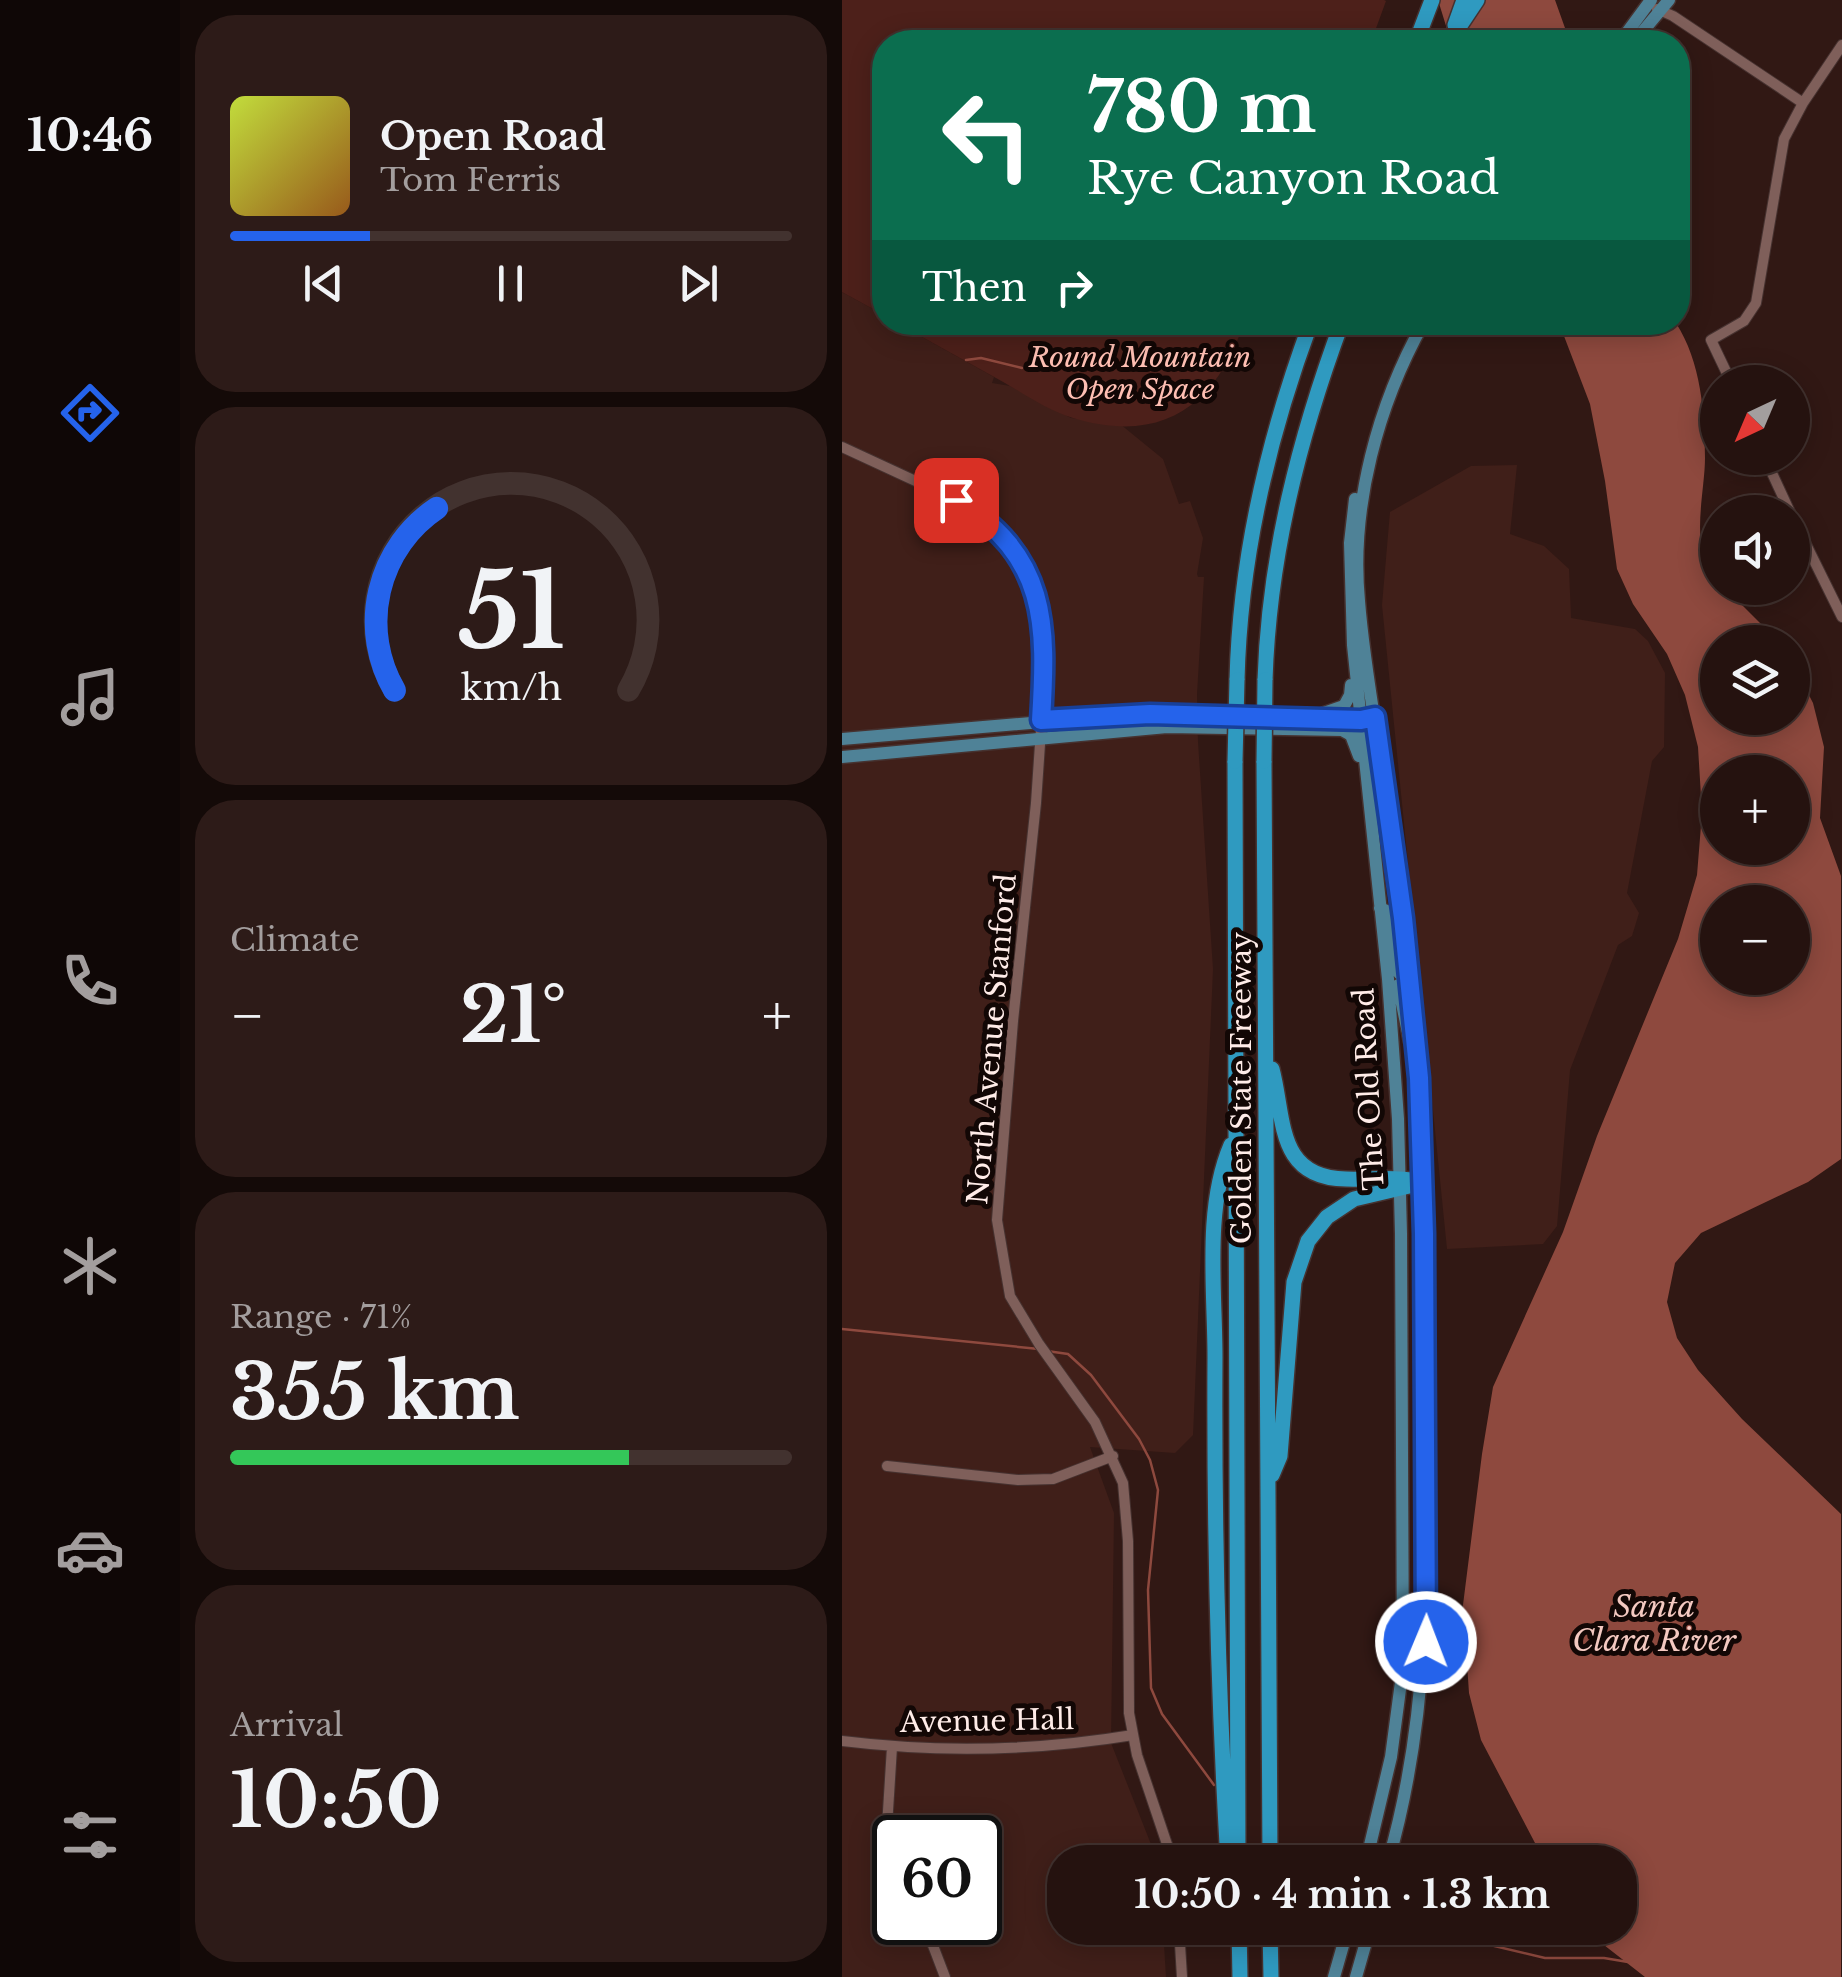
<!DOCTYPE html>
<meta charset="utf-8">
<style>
:root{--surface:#25120f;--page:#2d1b18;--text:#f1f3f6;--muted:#a39e9e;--line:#42322f;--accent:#2563eb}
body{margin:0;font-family:"Libre Baskerville",serif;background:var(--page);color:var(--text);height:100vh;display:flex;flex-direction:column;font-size:38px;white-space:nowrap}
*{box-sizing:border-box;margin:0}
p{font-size:32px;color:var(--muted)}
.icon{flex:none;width:55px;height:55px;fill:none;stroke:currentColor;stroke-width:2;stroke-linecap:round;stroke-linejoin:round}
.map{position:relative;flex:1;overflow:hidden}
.details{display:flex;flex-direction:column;gap:15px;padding:15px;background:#140a08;width:662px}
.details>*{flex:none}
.hud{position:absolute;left:30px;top:30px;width:818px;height:305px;border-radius:40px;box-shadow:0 5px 25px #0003,0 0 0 2px var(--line);background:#0b6e4f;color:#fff;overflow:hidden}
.needle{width:65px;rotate:224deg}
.controls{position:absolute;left:858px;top:365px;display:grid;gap:20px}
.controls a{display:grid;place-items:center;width:110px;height:110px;border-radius:50%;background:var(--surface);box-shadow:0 5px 25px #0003,0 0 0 2px var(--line);font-size:50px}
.speed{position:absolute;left:30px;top:1815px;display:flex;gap:20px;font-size:50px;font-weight:700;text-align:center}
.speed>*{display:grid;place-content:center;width:130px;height:130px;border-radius:50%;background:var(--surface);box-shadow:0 5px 25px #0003,0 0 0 2px var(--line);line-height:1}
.speed .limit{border:5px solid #111;border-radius:15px;background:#fff;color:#111}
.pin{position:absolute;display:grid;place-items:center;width:85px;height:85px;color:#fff;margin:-42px;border-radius:20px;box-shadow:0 5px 15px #0006}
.me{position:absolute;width:110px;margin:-55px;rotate:1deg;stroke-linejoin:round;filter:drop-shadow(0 0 8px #0008)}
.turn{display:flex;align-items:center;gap:35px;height:210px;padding:0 50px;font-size:45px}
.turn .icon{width:130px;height:130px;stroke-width:2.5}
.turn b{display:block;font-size:70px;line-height:85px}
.then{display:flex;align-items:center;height:95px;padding:0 50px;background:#0003;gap:20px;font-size:38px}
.big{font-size:75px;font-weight:700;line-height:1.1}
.details .card{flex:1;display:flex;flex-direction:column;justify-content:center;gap:15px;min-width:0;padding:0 35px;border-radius:40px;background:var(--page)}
.details .dial{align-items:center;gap:0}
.dial svg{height:260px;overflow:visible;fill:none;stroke:var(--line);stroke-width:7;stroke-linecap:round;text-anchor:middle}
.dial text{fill:var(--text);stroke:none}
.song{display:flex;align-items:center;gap:30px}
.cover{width:120px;height:120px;border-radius:15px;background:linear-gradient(135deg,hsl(70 70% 55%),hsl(30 70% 35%))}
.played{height:10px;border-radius:5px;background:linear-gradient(90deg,var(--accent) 25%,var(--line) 25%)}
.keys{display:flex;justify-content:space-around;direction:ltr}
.heat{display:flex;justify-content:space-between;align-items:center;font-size:55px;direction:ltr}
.charge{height:15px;border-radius:8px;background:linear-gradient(90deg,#34c759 71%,var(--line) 0)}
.trip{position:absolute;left:205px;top:1845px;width:590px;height:100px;border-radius:40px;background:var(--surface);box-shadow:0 5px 25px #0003,0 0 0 2px var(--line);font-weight:700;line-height:100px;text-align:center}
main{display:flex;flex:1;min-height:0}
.menu{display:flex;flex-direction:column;width:180px;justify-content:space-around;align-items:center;background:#0f0706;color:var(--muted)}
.menu .icon{width:70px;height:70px}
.menu .active{color:var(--accent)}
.menu b{font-size:45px;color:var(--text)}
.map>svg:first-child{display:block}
.built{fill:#401f19;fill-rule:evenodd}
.green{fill:#4d201a}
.water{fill:#8e493e;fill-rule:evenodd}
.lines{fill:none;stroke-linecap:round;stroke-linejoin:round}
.stream{stroke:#8e493e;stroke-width:2.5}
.minor-casing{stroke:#463230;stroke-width:12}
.major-casing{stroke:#463230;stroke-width:15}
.highway-casing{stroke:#463230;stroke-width:18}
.minor{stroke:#7f5f5a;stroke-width:10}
.major{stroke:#4f8297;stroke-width:12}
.highway{stroke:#2f9ac0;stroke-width:15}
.highway-bridge-casing{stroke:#463230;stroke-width:18;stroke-linecap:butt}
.highway-bridge{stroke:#2f9ac0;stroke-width:15}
.route-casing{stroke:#184099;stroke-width:25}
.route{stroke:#2563eb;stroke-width:18}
.labels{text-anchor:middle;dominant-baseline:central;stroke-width:10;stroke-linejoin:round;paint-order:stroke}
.park-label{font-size:28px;font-style:italic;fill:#ffbfb3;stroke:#120705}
.street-label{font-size:28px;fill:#ffece8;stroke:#120705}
.water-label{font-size:30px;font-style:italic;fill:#f4c9c1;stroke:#120705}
</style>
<main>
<nav class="menu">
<b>10:46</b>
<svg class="icon active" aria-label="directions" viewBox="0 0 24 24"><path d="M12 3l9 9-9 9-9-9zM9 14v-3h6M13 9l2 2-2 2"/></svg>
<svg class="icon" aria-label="music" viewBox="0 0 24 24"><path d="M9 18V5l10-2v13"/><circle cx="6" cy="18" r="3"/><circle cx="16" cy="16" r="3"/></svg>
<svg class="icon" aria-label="phone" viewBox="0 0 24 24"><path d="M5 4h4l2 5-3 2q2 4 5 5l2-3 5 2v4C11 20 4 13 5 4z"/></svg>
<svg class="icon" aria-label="climate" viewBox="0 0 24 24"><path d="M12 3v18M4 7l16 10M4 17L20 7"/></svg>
<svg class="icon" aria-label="car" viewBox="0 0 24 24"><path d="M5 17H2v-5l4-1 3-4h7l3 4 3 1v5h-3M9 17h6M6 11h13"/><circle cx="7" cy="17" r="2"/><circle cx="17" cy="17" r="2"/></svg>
<svg class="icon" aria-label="filters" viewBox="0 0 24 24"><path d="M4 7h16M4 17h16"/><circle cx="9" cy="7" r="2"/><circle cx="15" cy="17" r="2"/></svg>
</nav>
<section class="details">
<div class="card">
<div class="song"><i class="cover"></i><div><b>Open Road</b><p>Tom Ferris</p></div></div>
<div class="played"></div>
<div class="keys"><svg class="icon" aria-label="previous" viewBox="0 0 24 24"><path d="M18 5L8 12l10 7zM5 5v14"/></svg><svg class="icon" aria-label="pause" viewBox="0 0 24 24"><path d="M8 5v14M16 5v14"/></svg><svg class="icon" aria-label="next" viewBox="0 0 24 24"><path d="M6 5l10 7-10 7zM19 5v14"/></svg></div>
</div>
<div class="card dial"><svg viewBox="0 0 100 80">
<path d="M14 69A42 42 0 1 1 86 69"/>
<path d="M14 69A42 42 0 0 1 27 13" stroke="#2563eb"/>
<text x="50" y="56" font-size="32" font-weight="700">51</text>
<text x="50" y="72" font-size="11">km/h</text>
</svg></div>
<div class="card"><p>Climate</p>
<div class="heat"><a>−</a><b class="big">21°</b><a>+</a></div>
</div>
<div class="card"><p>Range · 71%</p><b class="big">355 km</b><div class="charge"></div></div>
<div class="card"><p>Arrival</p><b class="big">10:50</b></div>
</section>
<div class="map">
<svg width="1000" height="1977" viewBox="0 0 1000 1977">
<rect width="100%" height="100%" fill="#311814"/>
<path class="built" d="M0,292L42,315V322L55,323L152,377L150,383L168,386L229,418L278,424L321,459L337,504L348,501L361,538L355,574L356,577H362L355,694L356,742L371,969L351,1435L333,1453L248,1447L272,1513L269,1743L316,1862H222V1928H321L324,1977H0ZM52,1838H138V1922H52Z
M675,465L668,534L702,546L727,569L729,618L793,629L806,641L823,673L822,747L810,761L785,893L797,913L790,936L776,945L728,1070L715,1226L701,1244L605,1249L540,605L548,512L629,466Z"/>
<path class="green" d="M0,0H542L544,1L529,42H42V315L0,292Z
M55,323L402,322V323C374,405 321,445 231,418C207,411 185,396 163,383C127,363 91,343 55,323Z"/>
<path class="water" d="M596,0H713L728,42H609Z
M717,323H834C859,362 863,413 863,458C863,495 846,550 875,579V588H883L937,642H875V718H950V662L971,703L982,747L978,818L999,876V1159L966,1182L859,1233L833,1263L825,1302L835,1338L856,1370L900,1419L999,1514V1977H803L753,1938L746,1928H778V1862H703L639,1740L627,1693L621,1605L640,1454L651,1387L721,1232L755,1136L836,939L855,875L860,813L856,747L843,695L825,654L791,604L775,569L763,481L748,404ZM875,772H950V848H875ZM875,902H950V978H875Z"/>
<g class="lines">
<path class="stream" d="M124,360L139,358L180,368
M0,1329L197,1349
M205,1351L226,1354L249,1375L297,1439L308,1460L316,1490L306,1590L309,1688L320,1714L372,1785
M576,1928L703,1958H762L786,1962"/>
<g class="minor-casing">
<path id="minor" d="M815,9L831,16L961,103
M889,382L869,340L902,321L914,303L942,139L961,103L1000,45
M0,447L108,497L145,522L183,570L199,616L204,656L194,803L171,1021L155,1220L168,1296L197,1344L253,1422L281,1483L286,1541L287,1713L295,1755L331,1862
M923,458L948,512
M950,516L1000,617
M45,1466L176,1480L211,1479L271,1456
M0,1741C97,1753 194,1751 291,1735
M50,1747L45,1827L52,1847
M82,1922L103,1977
M337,1928L340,1977"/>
</g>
<g class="major-casing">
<path id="major" d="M778,42L809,0
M792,42L827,0
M513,499L508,543L511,645L546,979L556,1119L559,1234L561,1667L549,1757L524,1862
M482,713L502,706L508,695L509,685
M0,739L295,714L519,720
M0,757L325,727L500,730L509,735L517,756
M538,908L547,912L550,920L557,973L567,981
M556,985L568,1042
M546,1862C594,1696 584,1536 582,1365C581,1269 585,1171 577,1075C568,981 558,888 544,795C535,731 522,666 517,601C508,506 536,404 582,322
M492,1977L506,1928
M514,1977L528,1928"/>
</g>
<g class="highway-casing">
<path id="highway" d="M613,25L622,0
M574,42L590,0
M607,42L635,0
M395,680C398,556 426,438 469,322
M423,680C427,556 457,438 500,322
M393,761L396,1862
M422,761L428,1862
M430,1069C443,1118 434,1178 504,1179C528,1180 551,1176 575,1181
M430,1475L438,1456L452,1282L466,1241L485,1217L512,1199L580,1183
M386,1862C376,1694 372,1526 373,1357C373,1290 362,1208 389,1145
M397,1928L398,1977
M428,1928L429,1977"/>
</g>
<use href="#minor" class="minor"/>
<use href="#major" class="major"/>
<use href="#highway" class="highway"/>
<g class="highway-bridge-casing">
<path id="highway-bridge" d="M393,761L395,680
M422,761L423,680"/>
</g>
<use href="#highway-bridge" class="highway-bridge"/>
</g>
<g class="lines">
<g class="route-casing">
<path id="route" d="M114,500C206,556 205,624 199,720L308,714L519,720L533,717L561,918L577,1078L582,1234L584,1642"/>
</g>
<use href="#route" class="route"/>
</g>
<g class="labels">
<g class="park-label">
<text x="298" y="357">Round Mountain<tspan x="298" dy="32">Open Space</tspan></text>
</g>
<g class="street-label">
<text transform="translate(150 1039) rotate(-85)">North Avenue Stanford</text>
<text transform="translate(399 1088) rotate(-90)">Golden State Freeway</text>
<text transform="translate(527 1089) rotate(-93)">The Old Road</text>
<text transform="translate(145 1721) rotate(-1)">Avenue Hall</text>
</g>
<g class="water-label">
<text x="812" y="1606">Santa<tspan x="812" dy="34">Clara River</tspan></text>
</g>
</g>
</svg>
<div class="controls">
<a><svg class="needle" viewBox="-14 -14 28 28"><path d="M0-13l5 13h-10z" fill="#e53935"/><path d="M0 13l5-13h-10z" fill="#a39e9e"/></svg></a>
<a><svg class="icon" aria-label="sound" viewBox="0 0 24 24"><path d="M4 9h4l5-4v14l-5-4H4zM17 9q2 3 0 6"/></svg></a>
<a><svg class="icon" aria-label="layers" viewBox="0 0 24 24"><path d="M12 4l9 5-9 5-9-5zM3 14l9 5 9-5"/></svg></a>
<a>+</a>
<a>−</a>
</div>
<div class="speed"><div class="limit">60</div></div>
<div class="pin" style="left:114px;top:500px;background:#d93025"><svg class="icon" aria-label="arrive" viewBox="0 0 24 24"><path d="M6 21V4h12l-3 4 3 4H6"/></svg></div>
<svg class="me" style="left:584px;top:1642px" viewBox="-20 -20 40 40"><circle r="17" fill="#2563eb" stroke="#fff" stroke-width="3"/><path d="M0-11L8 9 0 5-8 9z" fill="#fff"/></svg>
<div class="trip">10:50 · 4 min · 1.3 km</div>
<div class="hud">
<div class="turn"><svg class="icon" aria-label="left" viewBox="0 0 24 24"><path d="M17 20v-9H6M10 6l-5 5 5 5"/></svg><div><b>780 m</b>Rye Canyon Road</div></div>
<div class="then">Then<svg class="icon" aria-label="right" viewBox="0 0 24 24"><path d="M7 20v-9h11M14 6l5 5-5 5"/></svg></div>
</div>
</div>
</main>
